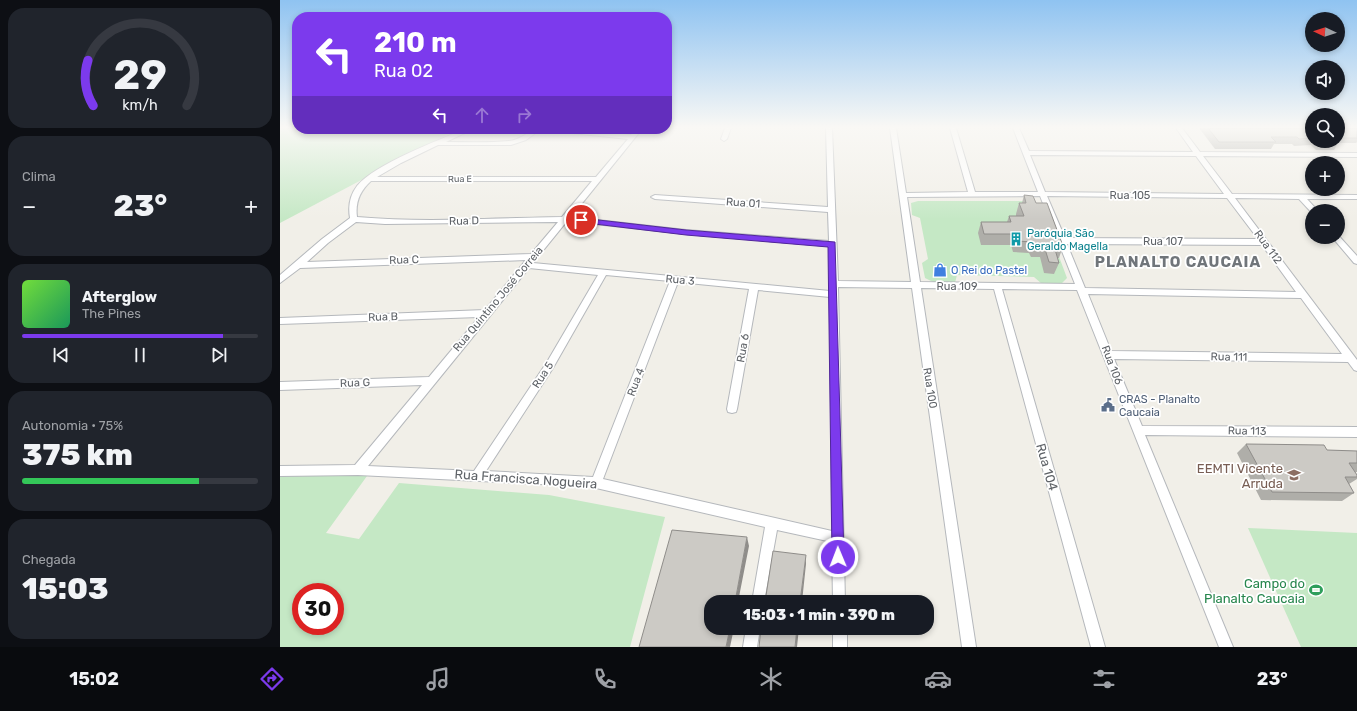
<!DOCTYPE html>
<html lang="pt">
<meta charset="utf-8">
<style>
:root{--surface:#171b24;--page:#20242c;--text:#f1f3f6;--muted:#9ea1a6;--line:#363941;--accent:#7c3aed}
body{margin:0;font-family:Rubik,sans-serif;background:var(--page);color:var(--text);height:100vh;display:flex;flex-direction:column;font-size:15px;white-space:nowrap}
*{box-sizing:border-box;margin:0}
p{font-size:13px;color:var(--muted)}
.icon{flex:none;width:22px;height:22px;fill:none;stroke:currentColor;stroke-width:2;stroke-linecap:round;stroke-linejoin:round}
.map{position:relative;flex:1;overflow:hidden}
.details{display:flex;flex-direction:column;gap:8px;padding:8px;background:#0d0f14;width:280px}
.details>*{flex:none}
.top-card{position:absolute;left:12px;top:12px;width:380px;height:122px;border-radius:16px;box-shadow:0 2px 6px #0003;background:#7c3aed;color:#fff;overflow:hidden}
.needle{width:26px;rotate:274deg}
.fabs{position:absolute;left:1025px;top:12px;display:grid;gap:8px}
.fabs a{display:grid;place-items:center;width:40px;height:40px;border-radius:50%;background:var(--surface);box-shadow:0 2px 6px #0003;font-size:20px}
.speed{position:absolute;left:12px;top:583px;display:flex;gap:8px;font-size:20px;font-weight:700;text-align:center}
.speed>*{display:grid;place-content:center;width:52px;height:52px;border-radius:50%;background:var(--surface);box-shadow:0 2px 6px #0003;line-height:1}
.speed .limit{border:6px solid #d22;background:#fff;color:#111}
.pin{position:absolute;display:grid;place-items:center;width:34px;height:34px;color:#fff;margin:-17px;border:2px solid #fff;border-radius:50%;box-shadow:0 1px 4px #0007}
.me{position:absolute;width:44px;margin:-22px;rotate:359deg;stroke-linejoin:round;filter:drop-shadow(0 0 3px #0008)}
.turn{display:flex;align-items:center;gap:14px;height:84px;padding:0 16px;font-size:18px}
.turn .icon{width:52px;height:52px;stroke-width:2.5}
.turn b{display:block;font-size:28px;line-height:34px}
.lanes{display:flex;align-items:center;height:38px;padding:0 16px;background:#0003;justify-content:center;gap:20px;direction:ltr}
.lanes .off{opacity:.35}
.big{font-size:30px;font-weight:800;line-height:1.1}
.details .card{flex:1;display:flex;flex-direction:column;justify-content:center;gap:6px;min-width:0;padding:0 14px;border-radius:16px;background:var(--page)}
.details .dial{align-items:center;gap:0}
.dial svg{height:104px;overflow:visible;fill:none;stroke:var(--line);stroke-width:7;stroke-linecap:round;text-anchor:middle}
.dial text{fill:var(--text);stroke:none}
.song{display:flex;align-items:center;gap:12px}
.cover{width:48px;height:48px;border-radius:6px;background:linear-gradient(135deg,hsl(100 70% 55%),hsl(150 70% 35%))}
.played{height:4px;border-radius:2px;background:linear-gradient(90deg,var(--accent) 85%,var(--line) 85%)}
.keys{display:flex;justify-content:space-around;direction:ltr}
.heat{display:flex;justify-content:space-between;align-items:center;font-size:22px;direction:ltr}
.charge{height:6px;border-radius:3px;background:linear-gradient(90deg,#34c759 75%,var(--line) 0)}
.trip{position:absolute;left:424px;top:595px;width:230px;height:40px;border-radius:16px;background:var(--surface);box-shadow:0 2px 6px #0003;font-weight:800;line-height:40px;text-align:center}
.menu{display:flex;height:64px;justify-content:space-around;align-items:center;background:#090b0e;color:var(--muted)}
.menu .icon{width:28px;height:28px}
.menu .current{color:var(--accent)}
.menu b{font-size:18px;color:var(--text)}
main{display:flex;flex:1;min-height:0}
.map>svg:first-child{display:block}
.green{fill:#c5e8c5;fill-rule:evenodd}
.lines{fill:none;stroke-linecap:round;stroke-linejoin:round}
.minor-casing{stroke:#b5b8bc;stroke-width:2}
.minor{fill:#fff;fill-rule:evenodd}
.wall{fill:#afaea9}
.shaded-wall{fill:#8f8d8a}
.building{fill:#cccac5;stroke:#8f8d8a}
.route{fill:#7c3aed;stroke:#51269a}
.labels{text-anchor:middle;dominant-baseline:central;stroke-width:3.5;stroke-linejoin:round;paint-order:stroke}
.far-street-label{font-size:9px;fill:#5f6368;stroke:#fff}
.street-label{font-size:11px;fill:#5f6368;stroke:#fff}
.culture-label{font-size:11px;fill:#0d838f;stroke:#fff;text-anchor:start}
.shop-label{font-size:11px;fill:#366cbe;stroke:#fff;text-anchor:start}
.service-label{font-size:11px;fill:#4e5e75;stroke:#fff;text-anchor:start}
.near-street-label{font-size:13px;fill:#5f6368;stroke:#fff}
.near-education-label{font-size:13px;fill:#785e54;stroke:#fff;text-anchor:end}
.near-leisure-label{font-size:13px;fill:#27864d;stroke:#fff;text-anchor:end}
.district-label{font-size:15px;font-weight:bold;letter-spacing:1px;fill:#70757a;stroke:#fff}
</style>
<main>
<section class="details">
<div class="card dial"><svg viewBox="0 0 100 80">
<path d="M14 69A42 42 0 1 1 86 69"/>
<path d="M14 69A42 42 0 0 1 10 34" stroke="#7c3aed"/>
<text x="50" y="56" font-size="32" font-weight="700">29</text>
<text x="50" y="72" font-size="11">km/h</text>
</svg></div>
<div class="card"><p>Clima</p>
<div class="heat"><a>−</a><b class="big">23°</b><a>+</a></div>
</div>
<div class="card">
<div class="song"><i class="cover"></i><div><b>Afterglow</b><p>The Pines</p></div></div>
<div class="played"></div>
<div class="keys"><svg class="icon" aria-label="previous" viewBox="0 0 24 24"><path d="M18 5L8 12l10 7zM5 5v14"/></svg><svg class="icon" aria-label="pause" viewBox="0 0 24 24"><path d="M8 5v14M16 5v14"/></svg><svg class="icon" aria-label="next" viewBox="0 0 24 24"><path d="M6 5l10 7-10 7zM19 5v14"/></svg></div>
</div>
<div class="card"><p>Autonomia · 75%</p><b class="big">375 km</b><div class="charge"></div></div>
<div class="card"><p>Chegada</p><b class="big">15:03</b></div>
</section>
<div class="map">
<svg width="1077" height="647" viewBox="0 0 1077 647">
<rect width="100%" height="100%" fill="#f1efe8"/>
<path class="green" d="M0,128L17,129H178L0,223Z
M638,201H750L760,206L787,278L781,284H762L754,277L677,275L675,283L653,282L645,278L642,263L648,259L640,218L632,215L631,203Z
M50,474L87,476L46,533L79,539L119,483L269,495L385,517L350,647H0V476ZM21,592H55V626H21Z
M968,528L1077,533V647H1021Z"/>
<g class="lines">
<g class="minor-casing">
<path id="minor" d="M445,128H451L447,139L444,141L441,139Z
M546,128H552L558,281L631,282L610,128H616L626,193L688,192L670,128H676L695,192H758L733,128H739L749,151L913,152L896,128H902L920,152L1077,153V157L923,156L952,194L1077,195V199H1027L1038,211H1032V213L1019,199L955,198L1077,360V371L1074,370L1068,362L834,359L862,426L1077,427V437L865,435L953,647H939L797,290L722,289L825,647H811L714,289L641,288L696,647H682L632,288L558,287L565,602H553L552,542L497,530L484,602H472L485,527L316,488L300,486L78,475L0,476V466L75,465L142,385L0,390V382L149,377L199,317L0,324V318L205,310L246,260L20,268L0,283V275L42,239L70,218C68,207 70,195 77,186C95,164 157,141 185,129H193L166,142C187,142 209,143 229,141C242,140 249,129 261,129L246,140L231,145H158L121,163L97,177H316L348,139L273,131L270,129H292L351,135L356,129H362L291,217L406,230L549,241L548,212L375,199L371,197L375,195L548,207ZM750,155L916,156L944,194L765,192ZM91,181H312L282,217C214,218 145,223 77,217C75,202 80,191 91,181ZM760,196L795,284L640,282L627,197ZM767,196L947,198L978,239L785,238ZM287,221L406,234L549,246L550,291L253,263ZM76,222L105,224L278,222L251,254L27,262L48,243ZM787,244L982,245L1016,292L805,288ZM249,268L318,275L267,362L194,471L88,466ZM326,275L390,281L313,477L206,471L273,368ZM398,282L469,289L447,409L448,412L452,413L456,412L457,409L478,290L550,297L552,531L323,479ZM808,294L1021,298L1062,354L831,351Z
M1058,235L1077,256V264L1074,263L1052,237H1058Z
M466,628H480L477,647H463Z
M553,628H567V647H553Z"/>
</g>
<use href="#minor" class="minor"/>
</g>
<path class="wall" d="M919,128H1032V141H1058V128H1077V142L1076,143H1058L1054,150H1036L1031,145L1014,146L1012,144H994L991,149H935Z
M744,195L756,203L783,246L779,258H777L779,263L774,274L764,273L760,257H751L749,253L733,252L731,245H701L698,233L701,222H727L729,216H736V214L739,203H742Z
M966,444L1047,450L1077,451V472H1075L1077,475V479L1069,484L1074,493L1062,501L981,500L957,453Z"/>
<path class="shaded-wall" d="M467,537L469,546L458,602H455Z
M526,555V564L522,602H520Z
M450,628H454L450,647H446Z
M517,628H519L517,647H515Z"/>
<path class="building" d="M928,128H1032V138L1019,139L1017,137H991L996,142H939Z
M1058,128H1077V138H1058Z
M1039,141H1057L1059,142L1040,143Z
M744,195L753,196L756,203H767L783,246H774L779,263L769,262L764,246H755L753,242L737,241L734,234H704L701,222H731L729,216H744L739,203H746Z
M966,444L1044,445L1047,450L1077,451V463H1069L1077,475V477H1065L1074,493L992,492Z
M392,530L467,537L455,602H431V628H450L446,647H359Z
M493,551L526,555L520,602H485Z
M481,628H517L515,647H479Z"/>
<linearGradient id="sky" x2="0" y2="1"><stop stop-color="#8fc3f1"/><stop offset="0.58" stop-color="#f9f8f5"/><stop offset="1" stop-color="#f9f8f5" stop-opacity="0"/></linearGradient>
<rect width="1077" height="219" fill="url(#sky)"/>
<path class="route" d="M301,218L406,230L555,242L564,557L562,562L558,563L553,562L552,557L548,247L406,235L298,222L297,220Z"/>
<defs>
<g id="building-bare" transform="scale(1.08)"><path d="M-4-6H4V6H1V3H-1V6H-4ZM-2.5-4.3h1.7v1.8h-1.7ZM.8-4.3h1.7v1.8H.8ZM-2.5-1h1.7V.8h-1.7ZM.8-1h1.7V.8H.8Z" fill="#0f9aa8" stroke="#fff" stroke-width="2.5" paint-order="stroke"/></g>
<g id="shop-bare" transform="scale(1.08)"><path d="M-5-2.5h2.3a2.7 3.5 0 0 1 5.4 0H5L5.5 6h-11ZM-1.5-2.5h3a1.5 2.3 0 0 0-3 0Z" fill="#3f7fe0" stroke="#fff" stroke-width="2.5" paint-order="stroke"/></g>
<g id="civic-bare" transform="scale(1.08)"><path d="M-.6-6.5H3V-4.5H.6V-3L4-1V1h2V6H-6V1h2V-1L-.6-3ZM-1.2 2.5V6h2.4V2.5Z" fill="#5c6f8a" stroke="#fff" stroke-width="2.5" paint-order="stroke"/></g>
<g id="school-bare" transform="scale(1.08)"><path d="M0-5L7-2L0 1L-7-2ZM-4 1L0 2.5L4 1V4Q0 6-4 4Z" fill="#8d6e63" stroke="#fff" stroke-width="2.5" paint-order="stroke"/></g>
<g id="stadium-bare" transform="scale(1.08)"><path d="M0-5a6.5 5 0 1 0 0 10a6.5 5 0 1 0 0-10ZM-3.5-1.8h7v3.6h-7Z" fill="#2e9e5b" stroke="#fff" stroke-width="2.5" paint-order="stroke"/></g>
</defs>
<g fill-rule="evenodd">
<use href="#building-bare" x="736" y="239"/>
<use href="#shop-bare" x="660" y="270"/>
<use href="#civic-bare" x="828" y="405"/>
<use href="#school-bare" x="1014" y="475"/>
<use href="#stadium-bare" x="1036" y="590"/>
</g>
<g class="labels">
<g class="far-street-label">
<text transform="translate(180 179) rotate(-1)">Rua E</text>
</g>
<g class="street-label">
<text x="850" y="195">Rua 105</text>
<text transform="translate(463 203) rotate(4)">Rua 01</text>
<text transform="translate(184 221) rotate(-1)">Rua D</text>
<text x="883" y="241">Rua 107</text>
<text transform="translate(988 247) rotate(54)">Rua 112</text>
<text transform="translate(124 260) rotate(-2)">Rua C</text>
<text transform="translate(400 280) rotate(5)">Rua 3</text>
<text x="677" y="286">Rua 109</text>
<text transform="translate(218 299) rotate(-50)">Rua Quintino José Correia</text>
<text transform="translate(103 317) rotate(-2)">Rua B</text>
<text transform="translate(463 348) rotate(-80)">Rua 6</text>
<text transform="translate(949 357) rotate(1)">Rua 111</text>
<text transform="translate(832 365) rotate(69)">Rua 106</text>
<text transform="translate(263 375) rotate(-57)">Rua 5</text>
<text transform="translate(356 382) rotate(-69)">Rua 4</text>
<text transform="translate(75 383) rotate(-2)">Rua G</text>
<text transform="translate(650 388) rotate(81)">Rua 100</text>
<text transform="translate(967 431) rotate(1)">Rua 113</text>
</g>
<g class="culture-label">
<text x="747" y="233">Paróquia São<tspan x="747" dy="13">Geraldo Magella</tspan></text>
</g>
<g class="shop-label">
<text x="671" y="270">O Rei do Pastel</text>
</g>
<g class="service-label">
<text x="839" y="399">CRAS - Planalto<tspan x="839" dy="13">Caucaia</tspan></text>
</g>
<g class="near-street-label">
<text transform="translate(767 467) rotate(74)">Rua 104</text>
<text transform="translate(246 479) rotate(4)">Rua Francisca Nogueira</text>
</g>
<g class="near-education-label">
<text x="1003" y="468">EEMTI Vicente<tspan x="1003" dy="15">Arruda</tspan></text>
</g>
<g class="near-leisure-label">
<text x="1025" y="583">Campo do<tspan x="1025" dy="15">Planalto Caucaia</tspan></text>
</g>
<g class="district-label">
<text x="898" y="262">PLANALTO CAUCAIA</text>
</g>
</g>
</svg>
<div class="fabs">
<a><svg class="needle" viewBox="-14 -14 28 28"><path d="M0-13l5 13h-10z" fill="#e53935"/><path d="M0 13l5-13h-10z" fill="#9ea1a6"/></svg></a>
<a><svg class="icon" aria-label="sound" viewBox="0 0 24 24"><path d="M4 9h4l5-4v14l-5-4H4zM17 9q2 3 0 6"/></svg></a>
<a><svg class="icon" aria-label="search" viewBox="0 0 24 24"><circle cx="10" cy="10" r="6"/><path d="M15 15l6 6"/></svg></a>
<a>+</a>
<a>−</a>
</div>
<div class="speed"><div class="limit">30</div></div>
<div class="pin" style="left:301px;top:220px;background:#d93025"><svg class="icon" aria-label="arrive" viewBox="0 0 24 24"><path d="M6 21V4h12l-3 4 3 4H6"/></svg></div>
<svg class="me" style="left:558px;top:557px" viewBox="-20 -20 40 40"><circle r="17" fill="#7c3aed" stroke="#fff" stroke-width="3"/><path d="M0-11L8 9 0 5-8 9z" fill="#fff"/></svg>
<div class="trip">15:03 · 1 min · 390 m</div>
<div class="top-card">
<div class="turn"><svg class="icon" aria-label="left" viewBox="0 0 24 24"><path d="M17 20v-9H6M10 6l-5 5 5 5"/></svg><div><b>210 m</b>Rua 02</div></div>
<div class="lanes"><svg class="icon" aria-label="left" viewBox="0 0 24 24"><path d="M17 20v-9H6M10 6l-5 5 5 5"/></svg><svg class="icon off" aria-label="ahead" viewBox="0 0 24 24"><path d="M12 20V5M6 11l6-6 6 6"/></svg><svg class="icon off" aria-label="right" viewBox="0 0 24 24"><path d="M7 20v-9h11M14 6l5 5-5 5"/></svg></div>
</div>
</div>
</main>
<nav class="menu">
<b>15:02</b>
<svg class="icon current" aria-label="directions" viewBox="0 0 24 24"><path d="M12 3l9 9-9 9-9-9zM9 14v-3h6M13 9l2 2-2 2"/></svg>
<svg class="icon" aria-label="music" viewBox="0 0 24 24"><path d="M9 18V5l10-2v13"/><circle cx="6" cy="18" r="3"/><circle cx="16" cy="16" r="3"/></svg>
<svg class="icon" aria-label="phone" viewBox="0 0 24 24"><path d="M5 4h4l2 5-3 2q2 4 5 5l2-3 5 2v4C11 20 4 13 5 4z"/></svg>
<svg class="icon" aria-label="climate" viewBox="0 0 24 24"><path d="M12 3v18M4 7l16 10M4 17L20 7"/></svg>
<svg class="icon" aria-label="car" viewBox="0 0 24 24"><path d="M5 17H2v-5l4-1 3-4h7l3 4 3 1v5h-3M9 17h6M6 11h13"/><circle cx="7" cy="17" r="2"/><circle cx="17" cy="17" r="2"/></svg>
<svg class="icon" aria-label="filters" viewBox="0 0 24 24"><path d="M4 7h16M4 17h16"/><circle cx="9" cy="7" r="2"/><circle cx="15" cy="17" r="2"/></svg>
<b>23°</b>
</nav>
